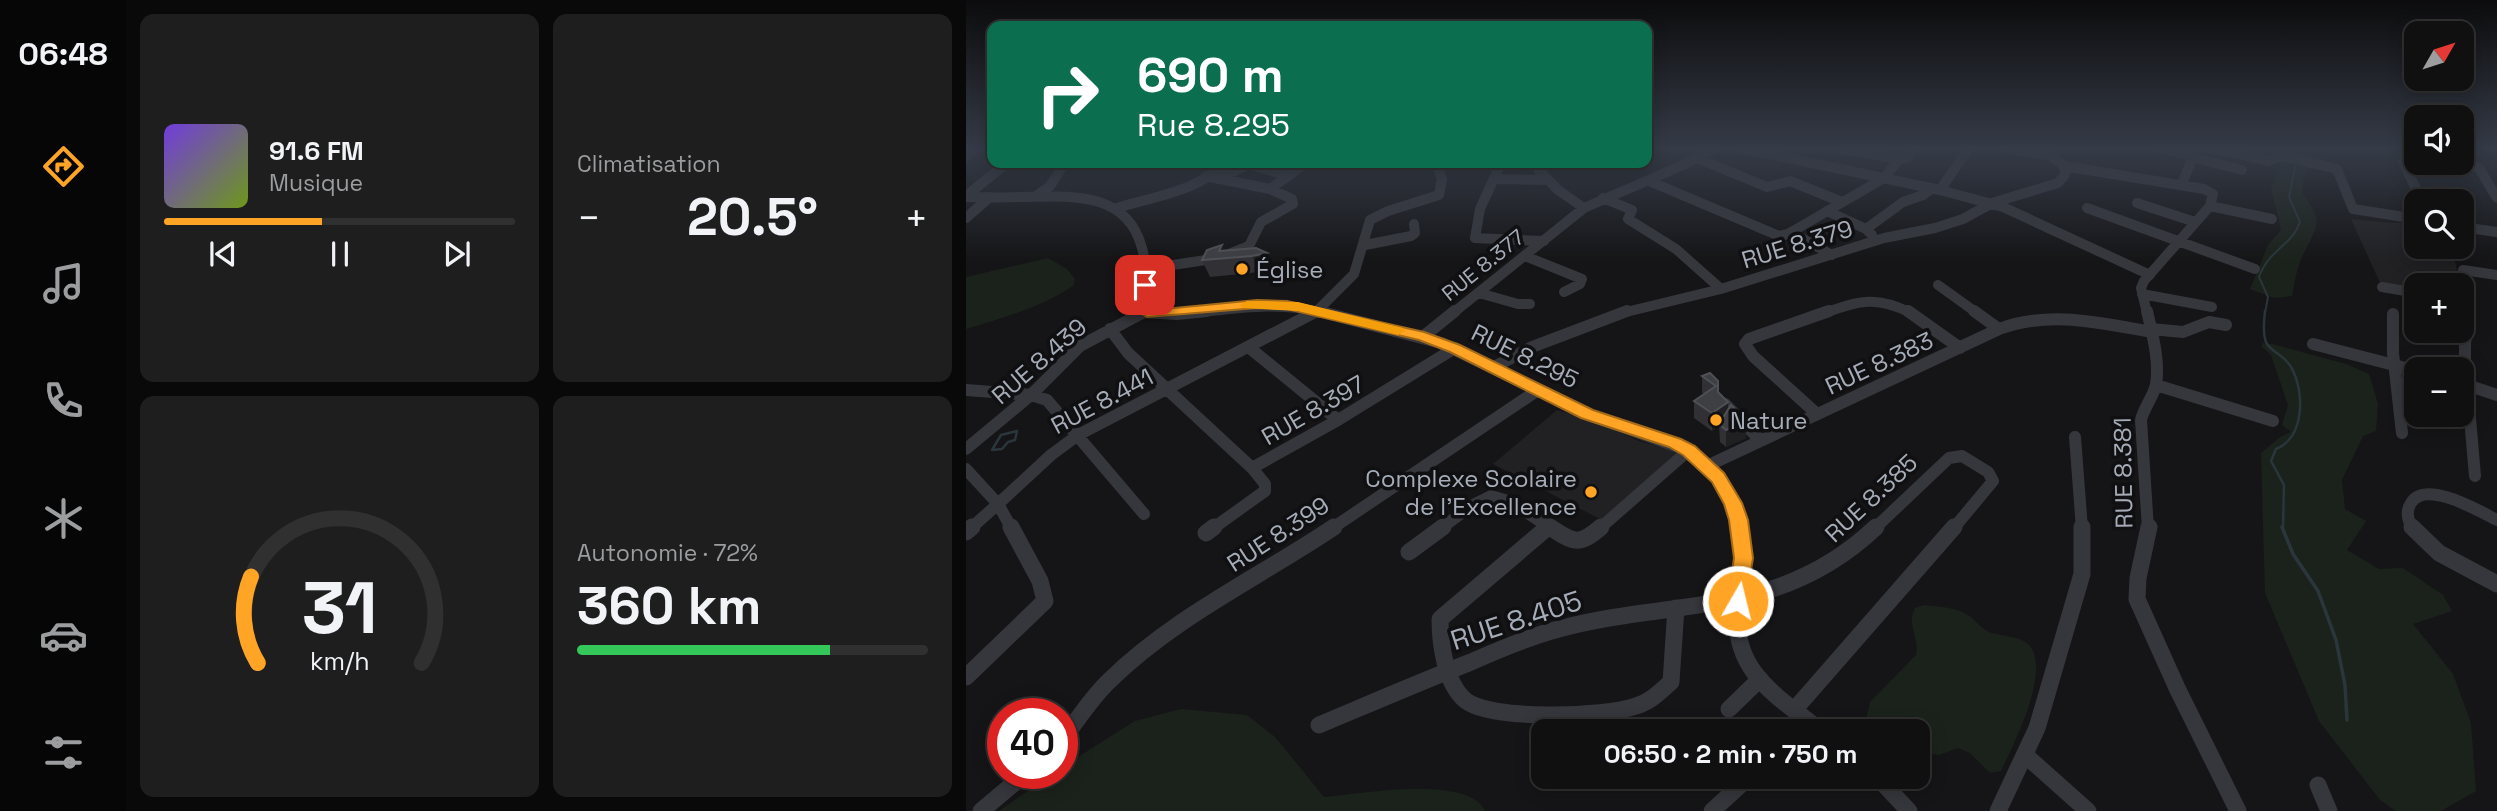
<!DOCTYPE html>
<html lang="fr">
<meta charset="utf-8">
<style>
:root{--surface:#101011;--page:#1e1e1f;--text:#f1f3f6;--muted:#9c9d9f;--line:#303031;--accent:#ffa425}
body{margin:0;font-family:"Space Grotesk",sans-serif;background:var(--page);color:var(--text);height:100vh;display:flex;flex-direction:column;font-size:26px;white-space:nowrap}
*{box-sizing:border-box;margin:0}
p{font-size:23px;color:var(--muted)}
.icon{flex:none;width:38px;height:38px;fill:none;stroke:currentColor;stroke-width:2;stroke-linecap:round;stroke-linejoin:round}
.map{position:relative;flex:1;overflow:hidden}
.sheet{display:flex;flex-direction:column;gap:14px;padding:14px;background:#090909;width:840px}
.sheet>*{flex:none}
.guide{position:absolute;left:21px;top:21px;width:665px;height:147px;border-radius:14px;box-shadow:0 4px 18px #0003,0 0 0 2px var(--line);background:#0b6e4f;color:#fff;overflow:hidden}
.needle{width:46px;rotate:51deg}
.fabs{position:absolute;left:1438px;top:21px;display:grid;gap:14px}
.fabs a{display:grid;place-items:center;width:70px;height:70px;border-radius:14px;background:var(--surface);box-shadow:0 4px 18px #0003,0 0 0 2px var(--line);font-size:35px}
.speed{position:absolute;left:21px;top:698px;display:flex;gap:14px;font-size:35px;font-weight:700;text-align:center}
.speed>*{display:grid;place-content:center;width:91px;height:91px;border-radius:50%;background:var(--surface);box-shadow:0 4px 18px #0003,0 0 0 2px var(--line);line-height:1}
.speed .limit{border:10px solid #d22;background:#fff;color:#111}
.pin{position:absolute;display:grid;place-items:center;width:60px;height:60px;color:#fff;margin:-30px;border-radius:14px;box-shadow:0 4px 10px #0006}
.me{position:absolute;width:77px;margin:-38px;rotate:8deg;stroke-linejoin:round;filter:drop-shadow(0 0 5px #0008)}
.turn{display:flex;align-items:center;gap:24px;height:147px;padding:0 35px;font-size:32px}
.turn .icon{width:91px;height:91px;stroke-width:2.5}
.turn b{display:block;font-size:49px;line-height:60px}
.big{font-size:52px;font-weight:600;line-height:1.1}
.sheet .widget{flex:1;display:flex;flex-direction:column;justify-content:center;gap:10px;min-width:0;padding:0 24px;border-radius:14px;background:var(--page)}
.sheet .dial{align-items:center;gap:0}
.dial svg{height:182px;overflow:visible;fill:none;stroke:var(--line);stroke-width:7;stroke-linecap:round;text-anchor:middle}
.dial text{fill:var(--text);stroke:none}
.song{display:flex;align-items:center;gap:21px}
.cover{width:84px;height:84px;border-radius:10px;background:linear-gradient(135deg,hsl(260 70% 55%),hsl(80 70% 35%))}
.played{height:7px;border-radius:4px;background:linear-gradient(90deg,var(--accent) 45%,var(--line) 45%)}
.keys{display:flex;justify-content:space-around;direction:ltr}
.heat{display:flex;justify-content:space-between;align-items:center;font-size:38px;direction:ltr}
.charge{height:10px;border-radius:5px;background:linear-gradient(90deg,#34c759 72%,var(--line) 0)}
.sheet .tiles{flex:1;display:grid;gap:14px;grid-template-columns:repeat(2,1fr)}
.trip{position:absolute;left:565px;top:719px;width:399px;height:70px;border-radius:14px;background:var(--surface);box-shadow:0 4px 18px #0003,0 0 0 2px var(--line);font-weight:600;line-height:70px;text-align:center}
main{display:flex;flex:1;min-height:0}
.menu{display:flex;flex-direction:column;width:126px;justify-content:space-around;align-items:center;background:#060607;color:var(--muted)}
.menu .icon{width:49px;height:49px}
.menu .current{color:var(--accent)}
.menu b{font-size:32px;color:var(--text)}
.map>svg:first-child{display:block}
.built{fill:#212124}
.green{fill:#1b221b}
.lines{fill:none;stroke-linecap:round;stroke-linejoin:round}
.stream-far2{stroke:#2a363c;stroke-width:2}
.stream-far1{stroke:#2a363c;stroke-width:2.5}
.stream{stroke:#2a363c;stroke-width:3.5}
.minor-far2{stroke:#36373c;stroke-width:10}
.minor-far1{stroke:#36373c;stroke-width:12}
.minor{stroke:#36373c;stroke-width:17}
.wall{fill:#313135}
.shaded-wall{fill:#202023}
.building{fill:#3d3f43;stroke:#4e5055;stroke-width:2}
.route{fill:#ffa425;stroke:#a66b18;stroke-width:2}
.slow{fill:#f59e0b}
.poi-dot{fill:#ffa425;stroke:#101012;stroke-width:2.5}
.labels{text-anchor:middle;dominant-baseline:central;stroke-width:7;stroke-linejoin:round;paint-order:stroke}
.far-street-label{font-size:21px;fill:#a6adb8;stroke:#101012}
.street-label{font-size:24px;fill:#a6adb8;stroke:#101012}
.poi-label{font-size:24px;fill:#a6adb8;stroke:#101012;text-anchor:start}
.near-street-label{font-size:28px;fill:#a6adb8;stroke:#101012}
</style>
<main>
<nav class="menu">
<b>06:48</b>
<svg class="icon current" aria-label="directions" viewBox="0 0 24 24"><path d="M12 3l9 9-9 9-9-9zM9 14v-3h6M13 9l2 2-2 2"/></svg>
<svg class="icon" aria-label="music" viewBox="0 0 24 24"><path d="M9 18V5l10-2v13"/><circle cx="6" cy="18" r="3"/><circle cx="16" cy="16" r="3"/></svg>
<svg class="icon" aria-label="phone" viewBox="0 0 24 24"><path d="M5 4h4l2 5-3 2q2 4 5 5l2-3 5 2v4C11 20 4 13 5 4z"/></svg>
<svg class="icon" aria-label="climate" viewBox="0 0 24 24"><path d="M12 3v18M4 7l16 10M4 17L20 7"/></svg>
<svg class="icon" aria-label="car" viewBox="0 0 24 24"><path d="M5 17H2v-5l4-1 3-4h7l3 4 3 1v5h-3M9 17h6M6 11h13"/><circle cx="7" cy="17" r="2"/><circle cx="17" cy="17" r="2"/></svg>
<svg class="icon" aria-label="filters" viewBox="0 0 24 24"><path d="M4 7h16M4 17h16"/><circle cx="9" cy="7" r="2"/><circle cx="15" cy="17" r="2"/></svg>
</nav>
<section class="sheet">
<div class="tiles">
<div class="widget">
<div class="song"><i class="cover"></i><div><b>91.6 FM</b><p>Musique</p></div></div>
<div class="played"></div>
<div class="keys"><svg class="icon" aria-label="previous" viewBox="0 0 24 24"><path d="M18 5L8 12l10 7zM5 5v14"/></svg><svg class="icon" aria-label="pause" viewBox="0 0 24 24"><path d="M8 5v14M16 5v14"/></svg><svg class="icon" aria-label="next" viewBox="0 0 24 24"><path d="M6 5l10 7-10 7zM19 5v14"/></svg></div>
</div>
<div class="widget"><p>Climatisation</p>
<div class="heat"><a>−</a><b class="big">20.5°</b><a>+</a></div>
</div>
<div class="widget dial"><svg viewBox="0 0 100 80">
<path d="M14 69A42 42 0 1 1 86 69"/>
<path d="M14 69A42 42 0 0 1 11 31" stroke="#ffa425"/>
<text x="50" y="56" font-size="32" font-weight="700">31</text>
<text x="50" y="72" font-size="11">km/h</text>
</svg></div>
<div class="widget"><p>Autonomie · 72%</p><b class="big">360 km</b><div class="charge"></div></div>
</div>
</section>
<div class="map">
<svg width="1531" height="811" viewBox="0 0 1531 811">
<rect width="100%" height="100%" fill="#151517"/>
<path class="built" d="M1385,219L1426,223L1451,222V247H1480L1488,258L1493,278L1484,285H1451V291L1415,285Z
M591,410L628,421L673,441L713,452L636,520L527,464Z"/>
<path class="green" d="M1327,148H1424L1423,152L1417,154L1366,153L1362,160L1328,153Z
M1315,159L1344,166L1338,177L1336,192C1357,223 1353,222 1338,253C1331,265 1329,282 1326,296L1308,298L1284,289L1302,245L1315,230L1305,188Z
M82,258L101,269L109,279L107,286C74,308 38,317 0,329V277Z
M1296,343L1306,344L1380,364L1403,374L1412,404L1410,431L1397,436L1376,480L1379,509L1400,521L1381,550L1413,569L1437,568L1477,595L1486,611L1447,624L1487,674L1505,723L1510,791L1475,811H1430L1414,800L1353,721L1299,593L1295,453L1314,437L1325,432L1316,425L1322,405L1305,355L1296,347Z
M958,605C974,607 992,607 1005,617C1010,621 1015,628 1021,631C1033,637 1052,635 1062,644C1087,668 1047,746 1035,771L1024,773L1004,753L992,748L973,755L952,752V732L897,731L904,702L950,655C954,638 940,625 949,608Z
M215,709L281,715L309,737L358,797C392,794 503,774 519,811H33L86,774H96V767L169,721Z"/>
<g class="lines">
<path class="stream-far2" d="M1331,155L1332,148
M1299,313L1302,297L1293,277C1303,249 1326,246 1334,222L1323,197L1330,162"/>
<path class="stream-far1" d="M1299,311C1298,320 1296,336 1301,344C1306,352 1319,356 1325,367C1339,391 1339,438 1310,449L1305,461L1318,485L1317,529
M51,431L49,440L42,442L36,449L26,450L35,435Z"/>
<path class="stream" d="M1316,527L1327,554L1352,591L1370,640L1379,685L1381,720"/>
<path class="minor-far2" d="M774,148L974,190L1037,207L1184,275
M1041,148L1085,156L1098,166
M1192,148L1227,156
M1240,148L1268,153L1271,148
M876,149L933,159L942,158L946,148
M1268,153L1302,161L1316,156L1371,169L1387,209L1451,219
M1451,155L1442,156L1437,162L1456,201
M0,156L11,148
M1226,157L1276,170
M731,158L801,187L824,181L876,202
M1496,162L1513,168L1531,198
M535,163L514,209L509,238L578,241
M576,163L573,170L592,190L618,208
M283,164L322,176
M240,176L304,189
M252,179L285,163
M528,179L582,180
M683,181L813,236L822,234L918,178L933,159
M1216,184L1230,148
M974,190L1003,148
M0,196L41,163
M70,196L84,186L99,163
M0,197C18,197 36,198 54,197C103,196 161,190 176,248C183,271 171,295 178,312
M637,198L666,210L662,219L710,249L755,289
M1171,203L1226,221
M151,208C186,197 233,191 259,163
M1121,208L1289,269
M861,211L900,229L906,235
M0,218L24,197
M1496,227L1531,232
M900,229L937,202L957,195L966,188
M825,232L866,255
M399,245L445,236L449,233L448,224
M559,256L616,279L614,284L598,292
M180,269L253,258L283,246L295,222L327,204L326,199L304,189L333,168
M972,285L1011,313
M1496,285L1497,270L1531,275
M1416,287L1451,293
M513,293L552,304H564
M1176,294L1246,307
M178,312L185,313
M227,313C273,308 313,301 358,313
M349,313L388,274L404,220L422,211L473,195L476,179L471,166
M487,313L618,208L717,165L749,148
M656,313L755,289L918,238L969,228L997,219L1026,203L1092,183L1099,175L1098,166L1238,189L1247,194L1244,206
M858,313C893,301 910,295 945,313
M1181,313L1175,288L1178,281L1244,206L1306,219"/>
<path class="minor-far1" d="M352,311L475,343L621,414L715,448L747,472L764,498L774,529
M942,311L994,348
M1181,311C1186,333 1194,361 1190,384C1188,396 1178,407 1175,420L1182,529
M178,312L211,314L241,311
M1427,314V353L1436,433
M1503,326L1499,342V360L1509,476
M144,329L162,353L286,468L372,420L489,348
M1033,329C1084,310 1134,323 1186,332
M1185,329L1217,332L1243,322L1260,325
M458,336L489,311
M1347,344L1451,371
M285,349L372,420
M528,367L566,347L661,311
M1498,384L1531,395
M1190,385L1307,421
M0,390L65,395L81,400L178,514
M759,404L794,440
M851,414L787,356L779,344L783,339L863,311
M1109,437L1116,529
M0,449L65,395L114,346L178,312
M741,466L1033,329L1008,311
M0,469L32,504L4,529
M46,529L32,504L85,455L112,435L351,311
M246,529L299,491V484L286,468
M365,529L572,390
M474,529L505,506L525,496L545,502L586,529
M580,529L583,526
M633,529L723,450
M908,529L983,458L996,456L1022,472L1027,481L987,529
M1447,529C1442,521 1439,512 1445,503C1459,479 1513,511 1531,520"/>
<path class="minor" d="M582,527L474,619C474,643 479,683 499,700C524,721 639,717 670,706C684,702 694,692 705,682L710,608
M584,527C607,542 612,547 635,527
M774,527C779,555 774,581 772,609C765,672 813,697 856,732
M1183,527L1172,578L1171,599L1211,688L1272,811
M1446,527L1473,553L1531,584
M0,532L6,527
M240,533L248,527
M443,552L477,527
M0,677L79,601L74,581L45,527
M763,709L794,679
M829,709L988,527
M353,725C403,704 454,682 505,662C532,650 560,638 589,630C708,597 812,620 910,527
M96,740C111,721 125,698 143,681C208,617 292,578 368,527
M1059,755L1122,811
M911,777L943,811
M1352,785L1363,811
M15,811L59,774
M746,811L783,777
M1032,811L1071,728L1116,574V527"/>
</g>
<path class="wall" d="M290,248L309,270L294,272L244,277L236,260L259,251Z
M744,373L752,392L762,402V410L780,438L760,447L754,442L753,425L746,431L728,418V401L738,394L736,393V376Z"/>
<path class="shaded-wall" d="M301,253L309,270L294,272L286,256Z
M762,402V419L746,431V413Z
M780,421V438L760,447V430Z"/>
<path class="building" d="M256,245L253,251L290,248L301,253L286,256L236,260L241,250Z
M744,373L752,381V392L762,402L746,413L728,401L750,386L736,376Z
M765,405L780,421L760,430L753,424Z"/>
<linearGradient id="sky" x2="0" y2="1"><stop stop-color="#0c0c0d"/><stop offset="0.57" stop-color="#353b47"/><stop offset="1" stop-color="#353b47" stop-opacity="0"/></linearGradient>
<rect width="1531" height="261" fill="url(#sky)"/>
<path class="route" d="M179,281L186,285L183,307L188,310L291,300L321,301L458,332L494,345L627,410L715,439L729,446L758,473L776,503L782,520L787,558L779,607L772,609L765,607L762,601L768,558L763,520L758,504L746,482L717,455L703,447L615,418L484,352L453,340L321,309L291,308L181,317L168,309L172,285Z"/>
<path class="slow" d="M281,301L332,302L437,328L439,331L432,335L332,311L276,308L274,305Z"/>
<g class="poi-dot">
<circle cx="276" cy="269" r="7"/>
<circle cx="750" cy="420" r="7"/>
<circle cx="625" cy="492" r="7"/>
</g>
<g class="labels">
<g class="far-street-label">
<text transform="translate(517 265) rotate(-39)">RUE 8.377</text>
</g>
<g class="street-label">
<text transform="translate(831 244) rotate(-17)">RUE 8.379</text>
<text transform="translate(559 356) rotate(26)">RUE 8.295</text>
<text transform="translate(73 361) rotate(-41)">RUE 8.439</text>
<text transform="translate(913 363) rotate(-25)">RUE 8.383</text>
<text transform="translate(136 401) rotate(-28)">RUE 8.441</text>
<text transform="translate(347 410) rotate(-30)">RUE 8.397</text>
<text transform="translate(1157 473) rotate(-91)">RUE 8.381</text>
<text transform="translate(905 498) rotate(-43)">RUE 8.385</text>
<text transform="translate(312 534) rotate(-33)">RUE 8.399</text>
</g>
<g class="poi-label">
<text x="290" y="269">Église</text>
<text x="764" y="420">Nature</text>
<text x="611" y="478" text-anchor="end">Complexe Scolaire<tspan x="611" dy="28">de l'Excellence</tspan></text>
</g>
<g class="near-street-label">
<text transform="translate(550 620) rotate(-18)">RUE 8.405</text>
</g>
</g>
</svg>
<div class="fabs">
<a><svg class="needle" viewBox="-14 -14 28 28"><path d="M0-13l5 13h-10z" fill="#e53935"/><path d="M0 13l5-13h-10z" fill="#9c9d9f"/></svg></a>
<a><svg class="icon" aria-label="sound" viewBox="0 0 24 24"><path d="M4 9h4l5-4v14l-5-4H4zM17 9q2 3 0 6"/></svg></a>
<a><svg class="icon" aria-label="search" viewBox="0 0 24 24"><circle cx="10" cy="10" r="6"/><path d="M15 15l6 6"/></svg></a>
<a>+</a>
<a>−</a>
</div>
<div class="speed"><div class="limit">40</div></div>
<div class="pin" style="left:179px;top:285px;background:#d93025"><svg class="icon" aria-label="arrive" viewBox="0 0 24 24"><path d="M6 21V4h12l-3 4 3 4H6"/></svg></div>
<svg class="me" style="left:772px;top:601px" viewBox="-20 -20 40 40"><circle r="17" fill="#ffa425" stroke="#fff" stroke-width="3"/><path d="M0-11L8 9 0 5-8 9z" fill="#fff"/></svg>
<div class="trip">06:50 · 2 min · 750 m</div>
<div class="guide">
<div class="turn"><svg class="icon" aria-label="right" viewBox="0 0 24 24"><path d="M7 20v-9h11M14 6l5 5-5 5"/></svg><div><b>690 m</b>Rue 8.295</div></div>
</div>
</div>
</main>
